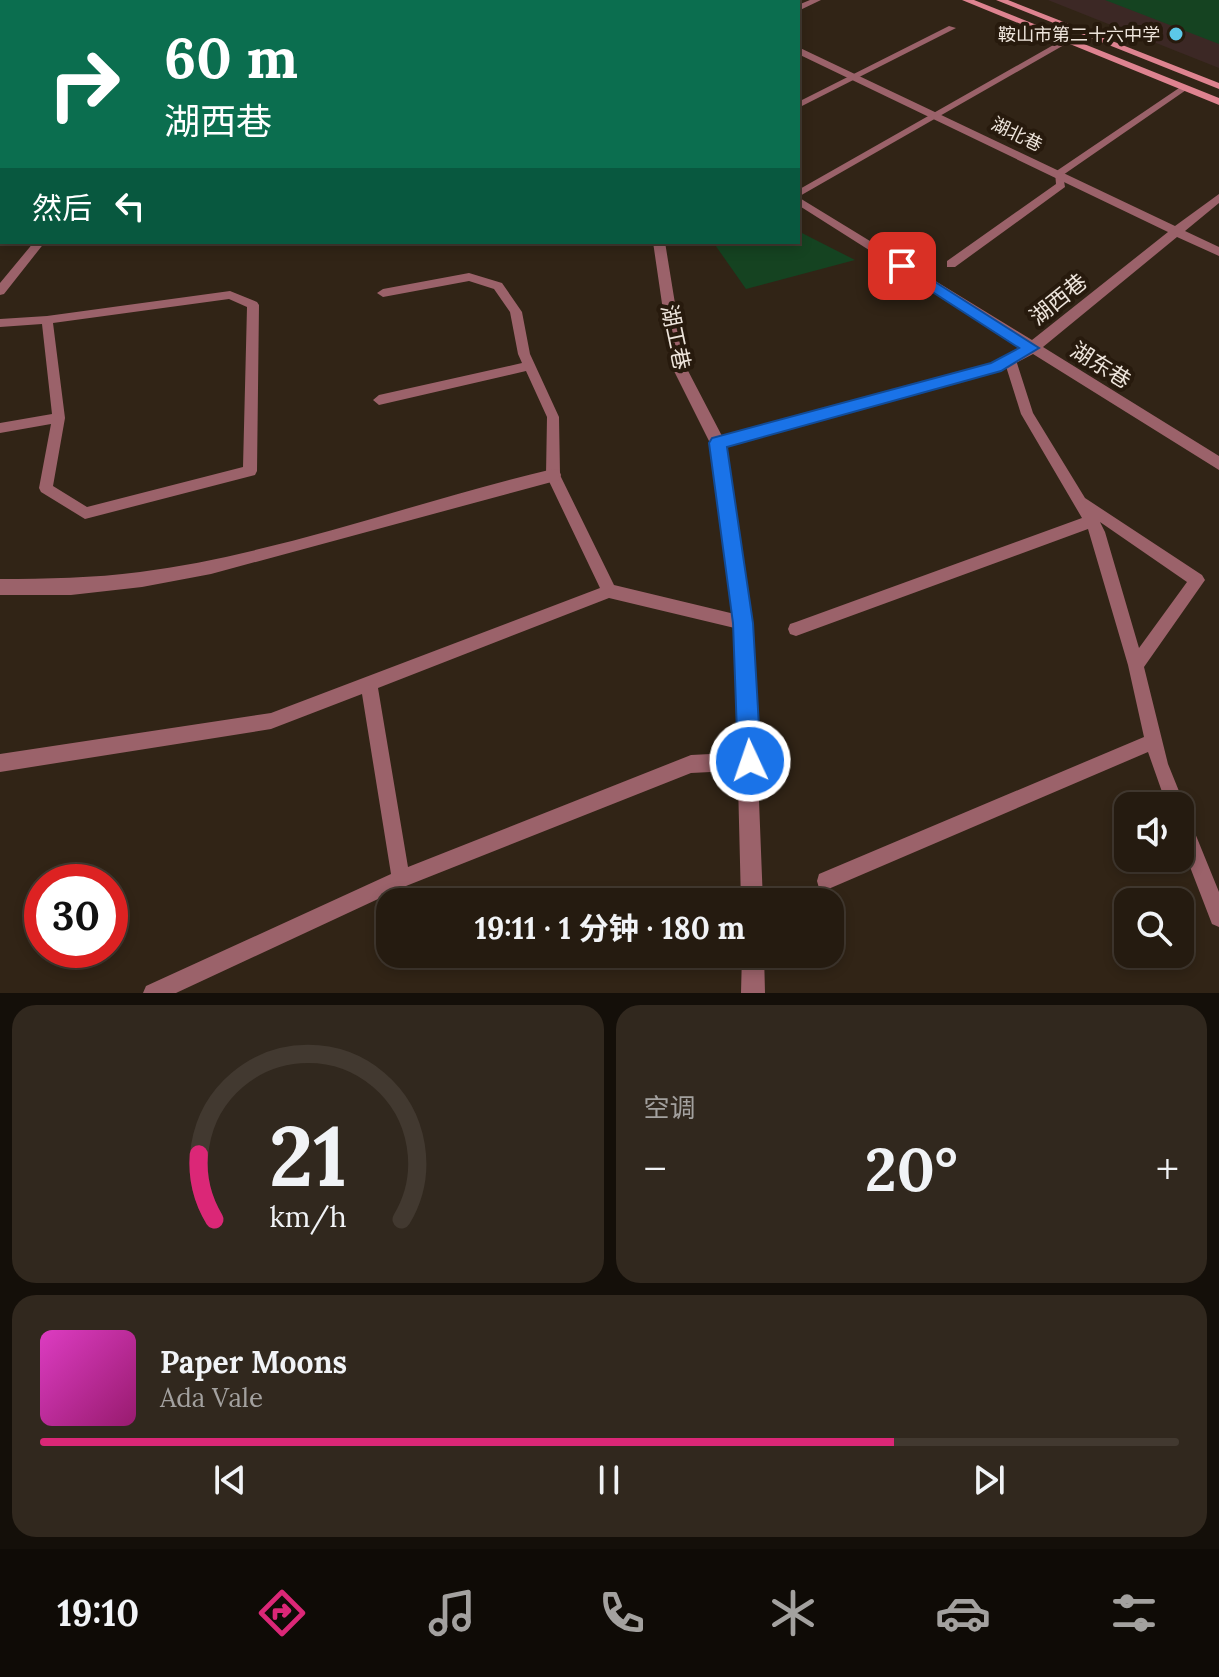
<!DOCTYPE html>
<html lang="zh">
<meta charset="utf-8">
<style>
:root{--surface:#251b10;--page:#31281e;--text:#f1f3f6;--muted:#a3a19f;--line:#423930;--accent:#db2777}
body{margin:0;font-family:Lora,"Noto Sans SC",serif;background:var(--page);color:var(--text);height:100vh;display:flex;flex-direction:column;font-size:30px;white-space:nowrap}
*{box-sizing:border-box;margin:0}
p{font-size:26px;color:var(--muted)}
.icon{flex:none;width:44px;height:44px;fill:none;stroke:currentColor;stroke-width:2;stroke-linecap:round;stroke-linejoin:round}
.map{position:relative;height:993px;overflow:hidden}
.sheet{display:flex;flex-direction:column;gap:12px;padding:12px;background:#140f09;flex:1}
.sheet>*{flex:none}
.hud{position:absolute;left:0px;top:0px;width:800px;height:244px;box-shadow:0 4px 12px #0003,0 0 0 2px var(--line);background:#0b6e4f;color:#fff;overflow:hidden}
.tools{position:absolute;left:1114px;top:792px;display:grid;gap:16px}
.tools a{display:grid;place-items:center;width:80px;height:80px;border-radius:16px;background:var(--surface);box-shadow:0 4px 12px #0003,0 0 0 2px var(--line);font-size:40px}
.speed{position:absolute;left:24px;top:864px;display:flex;gap:16px;font-size:40px;font-weight:700;text-align:center}
.speed>*{display:grid;place-content:center;width:104px;height:104px;border-radius:50%;background:var(--surface);box-shadow:0 4px 12px #0003,0 0 0 2px var(--line);line-height:1}
.speed .limit{border:12px solid #d22;background:#fff;color:#111}
.pin{position:absolute;display:grid;place-items:center;width:68px;height:68px;color:#fff;margin:-34px;border-radius:16px;box-shadow:0 4px 12px #0006}
.me{position:absolute;width:88px;margin:-44px;rotate:357deg;stroke-linejoin:round;filter:drop-shadow(0 0 6px #0008)}
.turn{display:flex;align-items:center;gap:28px;height:168px;padding:0 32px;font-size:36px}
.turn .icon{width:104px;height:104px;stroke-width:2.5}
.turn b{display:block;font-size:56px;line-height:68px}
.then{display:flex;align-items:center;height:76px;padding:0 32px;background:#0003;gap:16px;font-size:30px}
.big{font-size:60px;font-weight:700;line-height:1.1}
.sheet .card{flex:1;display:flex;flex-direction:column;justify-content:center;gap:12px;min-width:0;padding:0 28px;border-radius:24px;background:var(--page)}
.sheet .dial{align-items:center;gap:0}
.dial svg{height:208px;overflow:visible;fill:none;stroke:var(--line);stroke-width:7;stroke-linecap:round;text-anchor:middle}
.dial text{fill:var(--text);stroke:none}
.song{display:flex;align-items:center;gap:24px}
.cover{width:96px;height:96px;border-radius:12px;background:linear-gradient(135deg,hsl(310 70% 55%),hsl(320 70% 35%))}
.played{height:8px;border-radius:4px;background:linear-gradient(90deg,var(--accent) 75%,var(--line) 75%)}
.keys{display:flex;justify-content:space-around;direction:ltr}
.heat{display:flex;justify-content:space-between;align-items:center;font-size:44px;direction:ltr}
.sheet .tiles{flex:1;display:grid;gap:12px;grid-template-columns:1fr 1fr}
.card:last-child{grid-column:span 2}
.trip{position:absolute;left:376px;top:888px;width:468px;height:80px;border-radius:24px;background:var(--surface);box-shadow:0 4px 12px #0003,0 0 0 2px var(--line);font-weight:700;line-height:80px;text-align:center}
.menu{display:flex;height:128px;justify-content:space-around;align-items:center;background:#0f0b06;color:var(--muted)}
.menu .icon{width:56px;height:56px}
.menu .active{color:var(--accent)}
.menu b{font-size:36px;color:var(--text)}
.map>svg:first-child{display:block}
.education{fill:#3c2825}
.green{fill:#154321}
.lines{fill:none;stroke-linecap:round;stroke-linejoin:round}
.lane{fill:#9b626a;fill-rule:evenodd}
.street{fill:#9b626a;fill-rule:evenodd}
.secondary{fill:#de8390;fill-rule:evenodd}
.route{fill:#1a73e8;stroke:#114b97;stroke-width:2}
.poi-dot{fill:#5cc7e8;stroke:#271a0d;stroke-width:3}
.labels{text-anchor:middle;dominant-baseline:central;stroke-width:8;stroke-linejoin:round;paint-order:stroke}
.far-poi-label{font-size:18px;fill:#ede4db;stroke:#271a0d;text-anchor:end}
.far-street-label{font-size:18px;fill:#ede4db;stroke:#271a0d}
.street-label{font-size:22px;fill:#ede4db;stroke:#271a0d}
</style>
<div class="map">
<svg width="1219" height="993" viewBox="0 0 1219 993">
<rect width="100%" height="100%" fill="#312416"/>
<path class="education" d="M1048,0H1219V68Z"/>
<path class="green" d="M1105,0H1219V44Z
M798,231L855,260L746,289L713,242H798Z"/>
<g class="lines">
<path class="lane" d="M276,0H284L275,2Z
M477,0H485V2H477Z
M949,26L956,28L798,108V102Z
M1064,39L1071,41L798,197V190Z
M1182,86L1189,88L1063,175L1065,187L955,267H947V261L1056,184L1055,172Z
M34,242H45L4,294L0,295V283Z
M469,273L502,283L522,312L530,354L559,417L560,475L614,585L743,616L749,618L751,623L749,628L743,630L609,598L378,688L408,867L691,755L750,752L756,755L759,761L756,767L750,770L691,773L406,886L176,993H143L146,986L391,874L362,694L271,729L0,772V754L271,713L600,588L546,475L547,417L526,371L379,405L373,400L379,395L522,363L518,354L510,312L494,289L469,281L383,297L377,293L383,289Z
M230,291L257,302L259,305L257,471L255,475L85,519L41,492L39,488L51,424L0,433V423L52,414L42,324L0,327V319L47,316ZM229,299L247,307L243,467L87,507L53,486L65,418L53,323Z
M1010,356L1016,360L1033,413L1085,498L1202,575L1205,580L1144,667L1168,764L1185,806L1184,809L1186,811L1219,892V927L1212,924L1180,841V806H1167L1148,752L826,890L819,888L817,881L819,874L1144,737L1128,665L1088,529L796,636L790,634L788,629L790,624L796,622L1082,518L1021,414L1004,360ZM1100,522L1187,582L1139,648L1105,532Z"/>
<path class="street" d="M556,0H604L554,2Z
M810,0H821L798,11V5Z
M798,47L1175,226L1219,194V203L1185,231L1219,247V256L1177,237L1043,347L1219,456V470L1033,354L1001,371L726,447L752,623L763,902H741L734,623L710,443L671,365L653,242H665L685,365L722,436L992,363L1022,347L798,205V197L1032,340L1168,232L798,54Z
M553,469L559,470L561,475L559,480L211,574L142,587L71,595H0V579C47,579 93,578 140,572C278,554 417,501 553,469Z
M742,954H764L765,993H741Z"/>
<path class="secondary" d="M962,0H974L1219,98V105Z
M996,0H1008L1219,83V89Z
M2,25V32L0,33V26Z"/>
</g>
<path class="route" d="M902,261L1039,348L1001,371L727,447L753,623L761,761L758,769L750,773L742,769L738,761L733,623L709,443L712,438L991,363L1019,348L897,269L895,266Z"/>
<circle class="poi-dot" cx="1176" cy="34" r="8"/>
<g class="labels">
<g class="far-poi-label">
<text x="1160" y="34">鞍山市第二十六中学</text>
</g>
<g class="far-street-label">
<text transform="translate(1017 134) rotate(26)">湖北巷</text>
</g>
<g class="street-label">
<text transform="translate(1058 299) rotate(-39)">湖西巷</text>
<text transform="translate(676 337) rotate(78)">湖工巷</text>
<text transform="translate(1101 365) rotate(32)">湖东巷</text>
</g>
</g>
</svg>
<div class="tools">
<a><svg class="icon" aria-label="sound" viewBox="0 0 24 24"><path d="M4 9h4l5-4v14l-5-4H4zM17 9q2 3 0 6"/></svg></a>
<a><svg class="icon" aria-label="search" viewBox="0 0 24 24"><circle cx="10" cy="10" r="6"/><path d="M15 15l6 6"/></svg></a>
</div>
<div class="speed"><div class="limit">30</div></div>
<div class="pin" style="left:902px;top:266px;background:#d93025"><svg class="icon" aria-label="arrive" viewBox="0 0 24 24"><path d="M6 21V4h12l-3 4 3 4H6"/></svg></div>
<svg class="me" style="left:750px;top:761px" viewBox="-20 -20 40 40"><circle r="17" fill="#1a73e8" stroke="#fff" stroke-width="3"/><path d="M0-11L8 9 0 5-8 9z" fill="#fff"/></svg>
<div class="trip">19:11 · 1 分钟 · 180 m</div>
<div class="hud">
<div class="turn"><svg class="icon" aria-label="right" viewBox="0 0 24 24"><path d="M7 20v-9h11M14 6l5 5-5 5"/></svg><div><b>60 m</b>湖西巷</div></div>
<div class="then">然后<svg class="icon" aria-label="left" viewBox="0 0 24 24"><path d="M17 20v-9H6M10 6l-5 5 5 5"/></svg></div>
</div>
</div>
<section class="sheet">
<div class="tiles">
<div class="card dial"><svg viewBox="0 0 100 80">
<path d="M14 69A42 42 0 1 1 86 69"/>
<path d="M14 69A42 42 0 0 1 8 44" stroke="#db2777"/>
<text x="50" y="56" font-size="32" font-weight="700">21</text>
<text x="50" y="72" font-size="11">km/h</text>
</svg></div>
<div class="card"><p>空调</p>
<div class="heat"><a>−</a><b class="big">20°</b><a>+</a></div>
</div>
<div class="card">
<div class="song"><i class="cover"></i><div><b>Paper Moons</b><p>Ada Vale</p></div></div>
<div class="played"></div>
<div class="keys"><svg class="icon" aria-label="previous" viewBox="0 0 24 24"><path d="M18 5L8 12l10 7zM5 5v14"/></svg><svg class="icon" aria-label="pause" viewBox="0 0 24 24"><path d="M8 5v14M16 5v14"/></svg><svg class="icon" aria-label="next" viewBox="0 0 24 24"><path d="M6 5l10 7-10 7zM19 5v14"/></svg></div>
</div>
</div>
</section>
<nav class="menu">
<b>19:10</b>
<svg class="icon active" aria-label="directions" viewBox="0 0 24 24"><path d="M12 3l9 9-9 9-9-9zM9 14v-3h6M13 9l2 2-2 2"/></svg>
<svg class="icon" aria-label="music" viewBox="0 0 24 24"><path d="M9 18V5l10-2v13"/><circle cx="6" cy="18" r="3"/><circle cx="16" cy="16" r="3"/></svg>
<svg class="icon" aria-label="phone" viewBox="0 0 24 24"><path d="M5 4h4l2 5-3 2q2 4 5 5l2-3 5 2v4C11 20 4 13 5 4z"/></svg>
<svg class="icon" aria-label="climate" viewBox="0 0 24 24"><path d="M12 3v18M4 7l16 10M4 17L20 7"/></svg>
<svg class="icon" aria-label="car" viewBox="0 0 24 24"><path d="M5 17H2v-5l4-1 3-4h7l3 4 3 1v5h-3M9 17h6M6 11h13"/><circle cx="7" cy="17" r="2"/><circle cx="17" cy="17" r="2"/></svg>
<svg class="icon" aria-label="filters" viewBox="0 0 24 24"><path d="M4 7h16M4 17h16"/><circle cx="9" cy="7" r="2"/><circle cx="15" cy="17" r="2"/></svg>
</nav>
